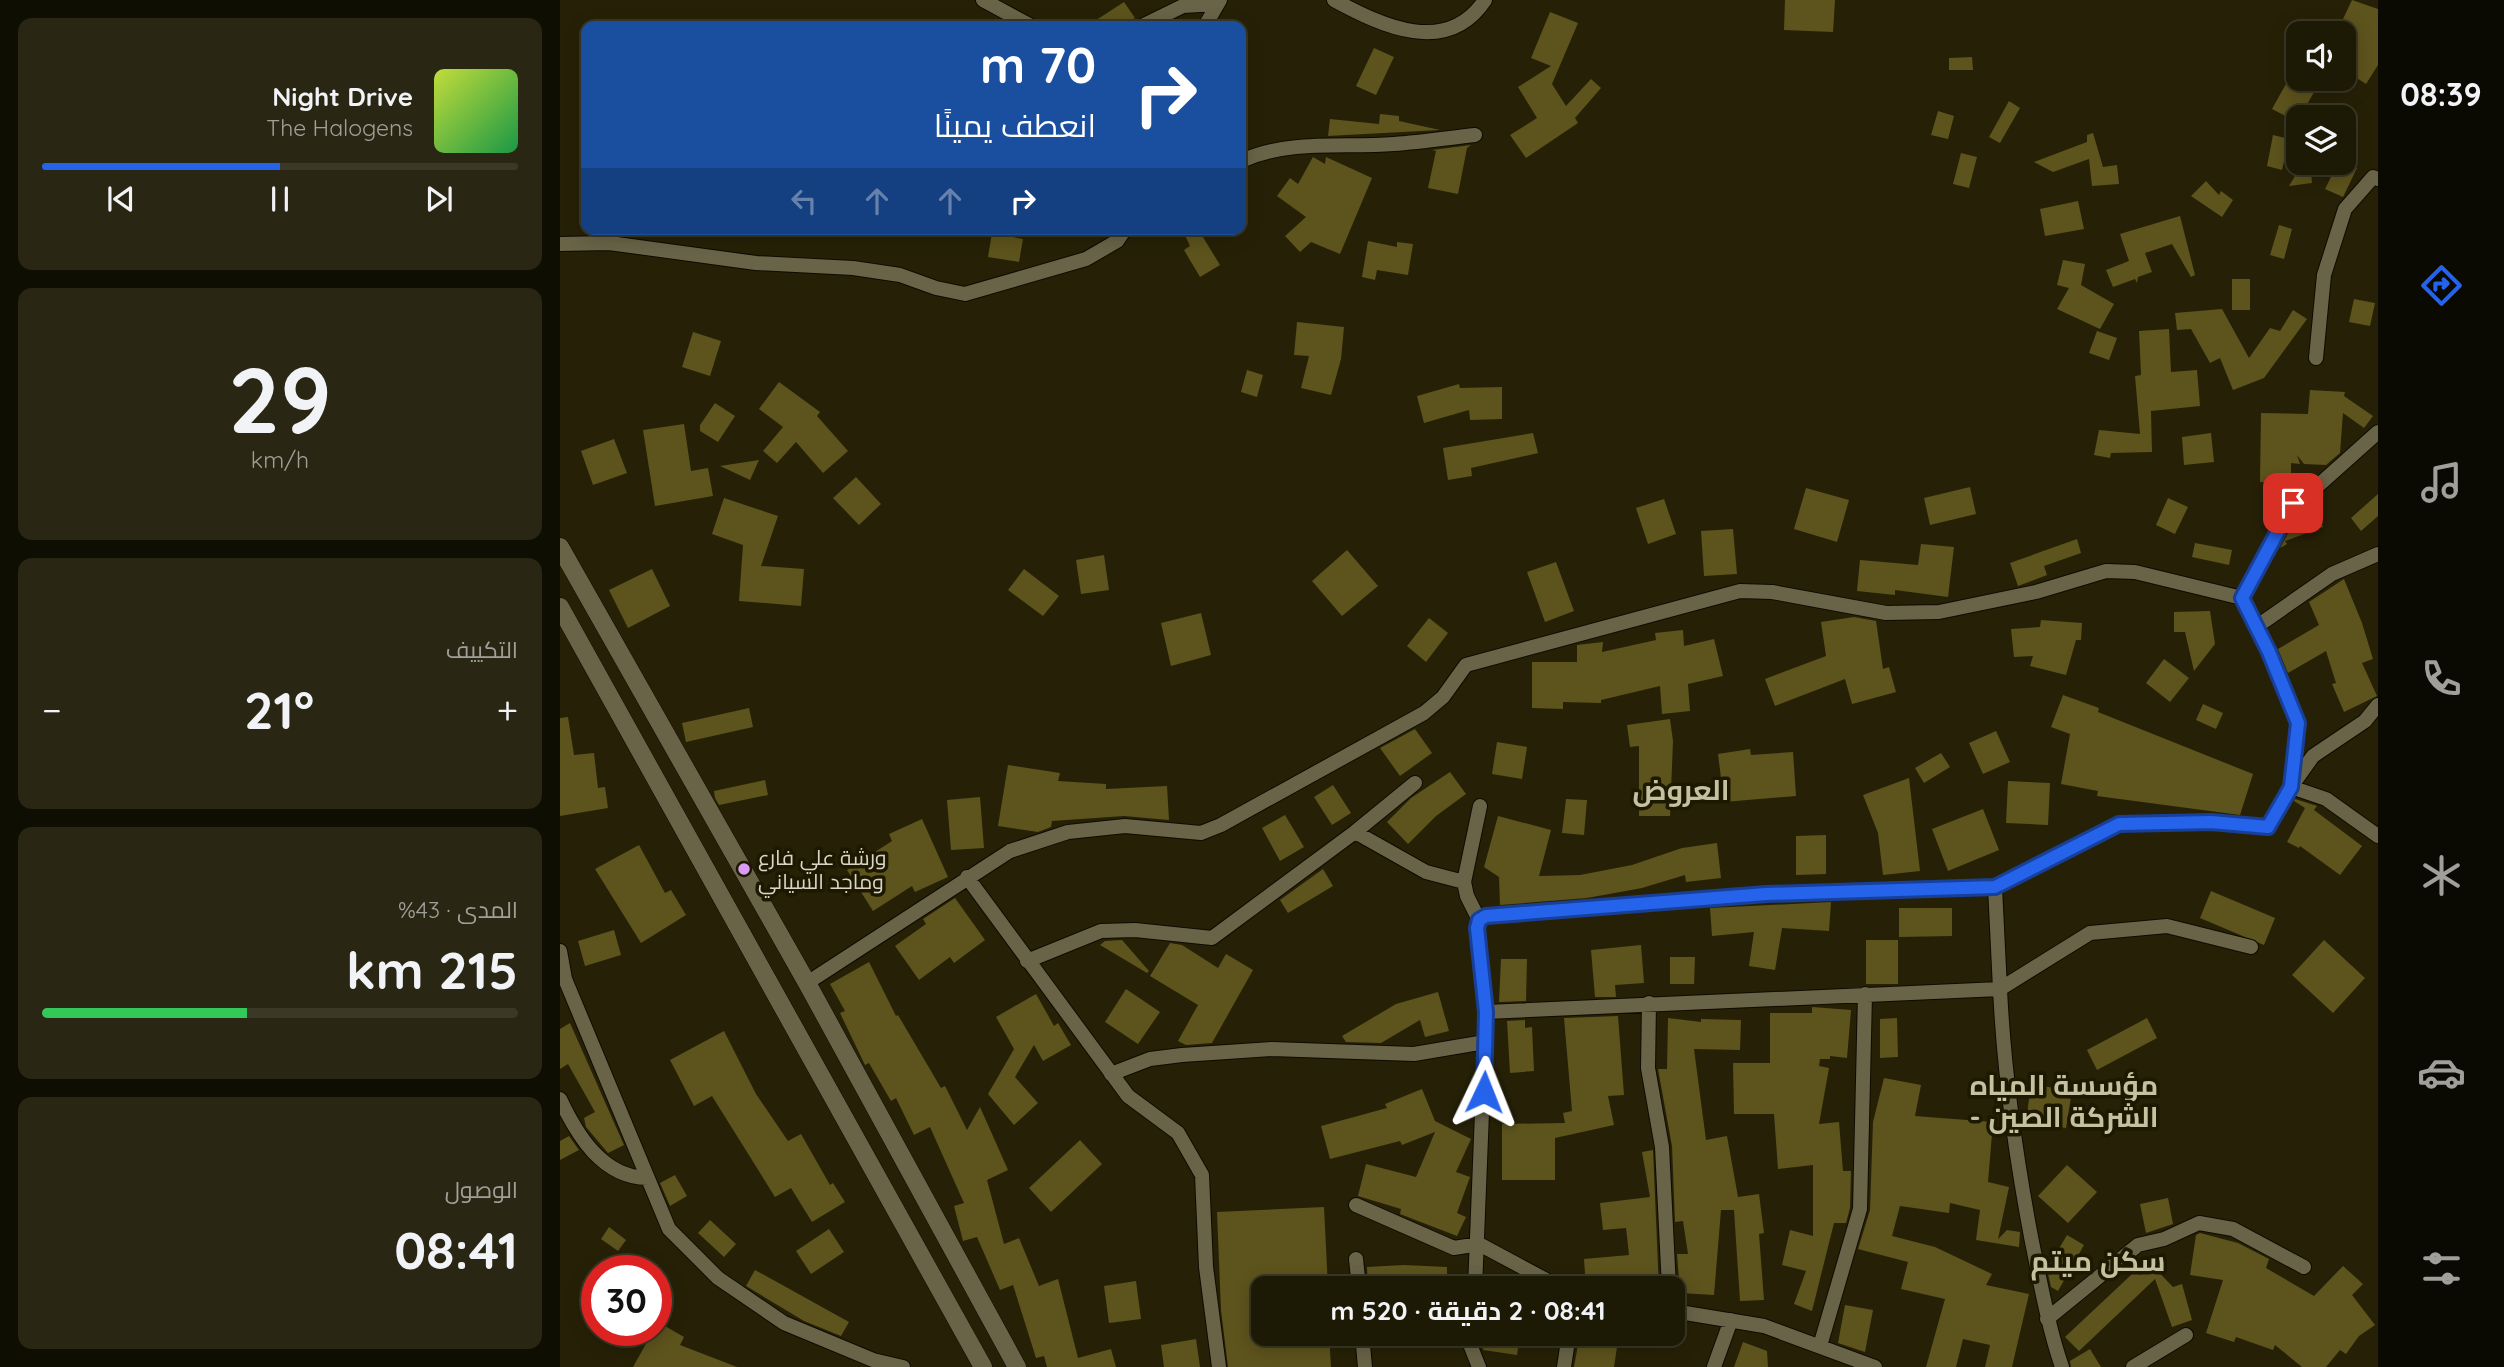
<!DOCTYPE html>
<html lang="ar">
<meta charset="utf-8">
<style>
:root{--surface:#1c1904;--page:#292613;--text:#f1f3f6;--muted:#a0a09a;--line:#3a3826;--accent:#2563eb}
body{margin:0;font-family:Quicksand,Cairo,sans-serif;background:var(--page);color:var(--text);direction:rtl;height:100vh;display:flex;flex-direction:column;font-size:26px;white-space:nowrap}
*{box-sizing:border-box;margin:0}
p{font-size:23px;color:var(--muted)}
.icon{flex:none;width:38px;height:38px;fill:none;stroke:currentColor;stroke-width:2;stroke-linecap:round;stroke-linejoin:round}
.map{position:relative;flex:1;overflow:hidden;direction:ltr}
.sheet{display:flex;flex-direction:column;gap:18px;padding:18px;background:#0f0e02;width:560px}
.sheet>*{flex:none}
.guide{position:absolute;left:21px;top:21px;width:665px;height:214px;border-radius:14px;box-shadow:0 4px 18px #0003,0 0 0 2px var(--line);direction:rtl;background:#1a4fa0;color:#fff;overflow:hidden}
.controls{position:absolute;left:1726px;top:21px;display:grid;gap:14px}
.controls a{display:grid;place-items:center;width:70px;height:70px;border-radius:14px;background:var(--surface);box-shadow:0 4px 18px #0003,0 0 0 2px var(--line);font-size:35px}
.speed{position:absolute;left:21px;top:1255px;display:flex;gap:14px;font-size:35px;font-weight:700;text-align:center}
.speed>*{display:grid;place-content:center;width:91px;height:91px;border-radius:50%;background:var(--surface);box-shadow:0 4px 18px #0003,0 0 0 2px var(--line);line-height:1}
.speed .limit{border:10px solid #d22;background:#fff;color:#111}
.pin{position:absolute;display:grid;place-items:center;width:60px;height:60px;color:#fff;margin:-30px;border-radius:14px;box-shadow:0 4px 10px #0006}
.me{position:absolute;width:77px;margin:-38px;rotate:2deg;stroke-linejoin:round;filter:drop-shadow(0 0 5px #0008)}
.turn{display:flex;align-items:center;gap:24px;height:147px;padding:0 35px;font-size:32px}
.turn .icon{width:91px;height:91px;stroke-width:2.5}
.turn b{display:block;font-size:49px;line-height:60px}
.lanes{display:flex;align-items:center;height:66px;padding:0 35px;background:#0003;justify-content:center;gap:35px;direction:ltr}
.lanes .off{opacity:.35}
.big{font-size:52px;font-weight:700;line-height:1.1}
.sheet .tile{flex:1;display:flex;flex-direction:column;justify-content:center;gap:10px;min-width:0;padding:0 24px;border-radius:14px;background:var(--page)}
.sheet .dial{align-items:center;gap:0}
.dial b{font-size:91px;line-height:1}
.song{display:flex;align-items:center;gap:21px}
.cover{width:84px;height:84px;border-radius:10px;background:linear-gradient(135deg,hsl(70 70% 55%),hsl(140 70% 35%))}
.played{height:7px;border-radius:4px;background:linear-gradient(90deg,var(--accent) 50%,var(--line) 50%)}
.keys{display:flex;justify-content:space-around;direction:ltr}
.heat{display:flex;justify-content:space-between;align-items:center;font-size:38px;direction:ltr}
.charge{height:10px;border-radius:5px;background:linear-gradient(90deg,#34c759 43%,var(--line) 0)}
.trip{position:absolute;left:691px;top:1276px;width:434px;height:70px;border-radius:14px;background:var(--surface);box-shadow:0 4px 18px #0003,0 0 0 2px var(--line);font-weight:700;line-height:70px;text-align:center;direction:rtl}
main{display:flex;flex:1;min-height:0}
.menu{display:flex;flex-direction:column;width:126px;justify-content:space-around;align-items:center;background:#0b0a02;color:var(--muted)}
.menu .icon{width:49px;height:49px}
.menu .current{color:var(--accent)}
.menu b{font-size:32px;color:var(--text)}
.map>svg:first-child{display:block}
.building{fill:#5d531d}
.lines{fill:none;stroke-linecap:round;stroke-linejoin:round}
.minor-casing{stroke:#0f0b00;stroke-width:16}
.secondary-casing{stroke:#0f0b00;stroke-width:19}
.minor{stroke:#696448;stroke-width:14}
.secondary{stroke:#696448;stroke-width:18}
.route-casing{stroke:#184099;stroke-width:18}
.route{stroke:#2563eb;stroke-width:12}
.poi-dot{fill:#da9af6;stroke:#1d1800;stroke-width:2.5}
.labels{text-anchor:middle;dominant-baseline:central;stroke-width:7;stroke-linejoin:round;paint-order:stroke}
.poi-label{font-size:21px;fill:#d9d6c7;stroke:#1d1800;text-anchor:start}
.district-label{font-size:28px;font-weight:bold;fill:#c5c0a0;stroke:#1d1800}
</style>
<main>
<nav class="menu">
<b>08:39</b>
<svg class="icon current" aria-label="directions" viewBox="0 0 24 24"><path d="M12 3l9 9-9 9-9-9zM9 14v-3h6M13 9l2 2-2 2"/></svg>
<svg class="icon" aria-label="music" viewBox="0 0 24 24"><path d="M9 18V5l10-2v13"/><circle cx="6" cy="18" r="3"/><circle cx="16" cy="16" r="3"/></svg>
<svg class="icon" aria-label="phone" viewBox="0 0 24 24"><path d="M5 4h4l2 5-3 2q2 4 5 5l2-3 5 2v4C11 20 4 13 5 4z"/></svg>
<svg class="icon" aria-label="climate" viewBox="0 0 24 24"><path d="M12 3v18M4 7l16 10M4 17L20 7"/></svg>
<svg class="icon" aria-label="car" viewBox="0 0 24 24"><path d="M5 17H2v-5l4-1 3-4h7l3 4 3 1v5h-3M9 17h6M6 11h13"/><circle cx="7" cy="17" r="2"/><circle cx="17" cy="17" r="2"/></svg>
<svg class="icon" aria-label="filters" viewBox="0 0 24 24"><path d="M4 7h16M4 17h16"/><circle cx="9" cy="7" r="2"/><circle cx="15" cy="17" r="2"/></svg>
</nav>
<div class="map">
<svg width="1818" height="1367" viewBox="0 0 1818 1367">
<rect width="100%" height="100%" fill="#262106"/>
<path class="building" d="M1225,0H1275L1273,32L1224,30Z
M1792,0L1818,9V65L1806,84L1783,69V19Z
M564,2L575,18L562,26H527Z
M990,12L1018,23L992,84L1006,106L1031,79L1041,88L1015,118L1018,123L966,158L950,135L977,118L958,87L991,66L971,58Z
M814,48L834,57L816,95L796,86Z
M1412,57L1413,70H1389V58Z
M1732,73L1757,87L1737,122L1712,109Z
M1449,101L1460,108L1440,143L1429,137Z
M1378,111L1394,116L1388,139L1371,135Z
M820,114L839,116V121L880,130L768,136L770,119L819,124Z
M1533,133L1543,167L1557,165L1559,184L1532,186L1529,159L1493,172L1474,162L1527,142V135Z
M1713,135L1729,139L1722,170L1707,166Z
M911,145L907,148L898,194L868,188L876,151L872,150Z
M1401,153L1417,157L1409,188L1393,184Z
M753,157L765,164L766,157L812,178L780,254L751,242L740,252L725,236L746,217L717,196L730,178L738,184Z
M1783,162L1797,168L1783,197L1765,189L1778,163Z
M1743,163H1750L1752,183L1729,186Z
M1646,181L1659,195L1661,191L1673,200L1662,217L1631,196Z
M1518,201L1524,229L1485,236L1480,209Z
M1620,216L1635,275L1631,277L1612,244L1585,253L1592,272L1578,277L1577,283L1575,279L1553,287L1546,270L1569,261L1560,234Z
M1719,225L1732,229L1724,259L1710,255Z
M622,229H638L660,265L640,277L624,250L630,246Z
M432,233L463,239L459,262L428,257Z
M808,241L837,247V242L853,244L848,275L817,270L815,280L802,277Z
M1503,260L1525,264L1521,285L1554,304L1540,329L1497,309L1509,288L1497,285Z
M1672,279H1690V310H1672Z
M1794,299L1815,303L1810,326L1789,322Z
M1662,309L1689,358L1710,328L1720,331L1733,310L1747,319L1704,378L1673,390L1660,358L1650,363L1631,329L1617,330L1615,313Z
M737,322L784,327L781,359L771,395L741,388L749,356L734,355Z
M1609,329L1611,372L1637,370L1640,406L1591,411L1592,452L1551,453L1550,458L1534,455L1539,430L1580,434L1575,376L1581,375L1579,331Z
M1537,331L1557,338L1549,360L1529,353Z
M133,332L161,341L150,376L122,367Z
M687,370L703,375L697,397L681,392Z
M219,382L260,412L257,416L288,451L263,473L236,442L217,463L203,451L223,427L199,409Z
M899,384L900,388L942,387V419L910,420L909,410L864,423L857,396Z
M1750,390L1785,392L1784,396L1813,416L1804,428L1783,413L1780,453L1766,465L1744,464L1737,455L1740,464L1731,463V483L1700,482L1701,413L1748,414Z
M155,403L175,416L158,442L140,431V425Z
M124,424L131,471L148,468L153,496L95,506L83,430Z
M973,433L978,453L911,468L912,476L888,480L883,448Z
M1651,433L1654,462L1624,465L1622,437Z
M54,439L67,473L33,485L21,451Z
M199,460L190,480L160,466Z
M296,477L321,504L299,525L273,498Z
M1410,487L1416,514L1370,525L1364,498Z
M1246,488L1289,500L1277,542L1234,529Z
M1818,494V516L1801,531L1791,518Z
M164,498L218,516L201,566L244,569L241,606L179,601L183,545L152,534Z
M1608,498L1628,507L1615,534L1596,525Z
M1104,499L1116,534L1088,544L1076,508Z
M1756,508L1763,527L1725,541L1727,544L1720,548L1732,526L1740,521L1738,515Z
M1173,529L1177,574L1144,576L1141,531Z
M1517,539L1521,553L1484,566L1487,575L1458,586L1450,563Z
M1635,543L1672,550L1669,565L1632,557Z
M1361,544L1394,547L1388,597L1335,590V595L1297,591L1300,560L1358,565Z
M787,550L818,586L782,616L752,581Z
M544,555L549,590L521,594L516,560Z
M996,562L1014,611L985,622L967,572Z
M92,569L110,606L68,628L49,590Z
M464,569L499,596L483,616L448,590Z
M1784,579L1802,623L1813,659L1802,663L1817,696L1784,712L1772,684L1776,683L1766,651L1728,673L1718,649L1759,625L1749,602Z
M1650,611L1655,644L1634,671L1625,632H1614V612Z
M641,613L651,655L611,666L601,623Z
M1294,617L1316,621L1323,669L1329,667L1336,692L1292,704L1285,679L1215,706L1205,679L1266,656L1261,622Z
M869,618L888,633L866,662L847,646Z
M1481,620L1522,623L1521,640H1516L1506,675L1470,666L1473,656L1454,657L1451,629L1480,627Z
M1123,630L1124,646L1154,639L1163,676L1128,684L1130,711L1102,714L1100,686L1041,700V703L1003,702V709L972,708V662H1017V645L1043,642L1042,652L1096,640L1095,633Z
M1604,659L1629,678L1610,702L1586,683Z
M1503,695L1539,708L1538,712L1693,774L1680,815L1537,796L1538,791L1501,784L1510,734L1491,727Z
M1643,704L1663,713L1656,729L1636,720Z
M189,708L193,727L126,742L122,723Z
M8,717L14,755L34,753L38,788L45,787L48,808L0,816V718Z
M1110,719L1113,741L1110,816H1079V746L1070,747L1067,725Z
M855,729L872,753L840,776L820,748Z
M1436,731L1450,762L1423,774L1409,743Z
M937,742L967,747L962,779L932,774Z
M1190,749L1191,755L1233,752L1236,796L1164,802L1158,754Z
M1381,753L1390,767L1364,783L1355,768Z
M448,765L500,773L498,781L546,784V789L607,786L609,820L564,816L492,821L491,827L478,832L438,826Z
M890,772L906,794L876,816L848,844L827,822L851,798Z
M1349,778L1360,871L1323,875L1318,833L1303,795Z
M205,780L208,795L159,805L155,798L154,791Z
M1448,781L1490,783L1488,825L1446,823Z
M773,785L791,813L772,825L754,797Z
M420,797L424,848L391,850L387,800Z
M1006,799L1027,800L1024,835L1002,833Z
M1735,799L1757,806L1754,810L1802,846L1780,875L1740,846L1739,848L1727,842L1745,808L1734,801Z
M1423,809L1439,850L1388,871L1372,829Z
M725,815L744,847L720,861L702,828Z
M938,816L991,830L979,876L1020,875L1072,865L1122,848L1157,843L1161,878L1126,882L1125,875L1082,888L1027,898L940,905L939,877L924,867Z
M362,819L388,877L355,892L352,886L313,911L287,870L332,841L329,834Z
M1266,835V874L1236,875V836Z
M79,845L105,893L111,890L126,915L81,943L35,869Z
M763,869L773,886L728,913L720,900Z
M1651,891L1715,918L1704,945L1640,918Z
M395,898L425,940L394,963L390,957L359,980L335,946L366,924L363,919Z
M1271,902L1269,931L1222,928L1215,970L1189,966L1194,932L1152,936L1150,908Z
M1339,908H1392V936L1339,937Z
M54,930L61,955L25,966L18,941Z
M562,940L589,971L587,973L540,945L545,941Z
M1306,940H1338V984H1306Z
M1764,940L1805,978L1773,1013L1732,975Z
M610,943L622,945L658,968L666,954L693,970L652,1043L626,1045L618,1041L638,1005L590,976Z
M1081,945L1084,983L1055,985L1056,997H1035L1031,950Z
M1110,957H1135L1134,984H1110Z
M941,959H967L966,1001L939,1002Z
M309,962L336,1016L338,1015L381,1088L385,1086L407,1130L420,1107L448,1170L427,1180L444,1244L459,1238L479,1286L498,1279L518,1358L551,1349L556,1367H487L484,1356L476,1358L453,1285L440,1290L417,1237L403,1241L394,1206L404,1203L370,1127L354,1135L336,1098L331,1101L309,1063L305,1065L280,1013L285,1011L270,984Z
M566,989L600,1012L578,1044L545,1022Z
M878,992L889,1031L865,1037L860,1020L821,1043L786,1042L782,1036L836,1004Z
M476,994L494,1026L498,1023L511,1045L483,1061L474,1045L455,1077L478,1103L454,1125L428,1094L454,1049L436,1017Z
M1252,1007L1291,1010L1287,1058L1270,1056V1059H1260L1259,1066L1269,1068L1259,1124L1279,1122L1283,1171H1291L1290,1208L1286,1223H1274L1252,1311L1234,1304L1246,1271L1222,1265L1230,1230L1253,1236V1165L1218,1169L1214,1114H1174L1173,1063H1210V1013H1252Z
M1058,1016L1064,1095L1048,1096L1054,1125L995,1138V1180H942V1124L1005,1123L1003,1113L1012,1111L1004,1018Z
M1108,1018L1141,1022V1019L1181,1020L1180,1050L1134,1049L1146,1140L1167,1136L1178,1197L1199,1194L1204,1233L1199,1234L1204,1300L1180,1301L1174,1210H1161L1154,1295L1120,1293L1117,1254H1128L1123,1221L1115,1222L1112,1146L1098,1069H1107Z
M1337,1018L1338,1057L1320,1058V1019Z
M1587,1018L1597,1038L1537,1070L1527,1050Z
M965,1020V1028L972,1027L974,1071L950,1073L947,1021Z
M10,1023L64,1145L48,1153L26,1127L24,1118L35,1112L8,1064L0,1069V1029Z
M164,1031L196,1094L228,1141L241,1134L270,1185L273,1183L285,1202L252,1222L231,1188L215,1197L152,1096L134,1106L110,1060Z
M1324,1078L1361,1085L1355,1116L1433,1122L1428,1182L1449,1187L1438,1239L1447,1230L1460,1232L1459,1247L1416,1240L1420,1210L1390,1203L1389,1213L1340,1206L1332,1236L1375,1247L1432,1274L1426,1285L1469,1294L1452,1367H1425L1430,1345L1403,1339L1396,1367H1366L1385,1299L1341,1289L1348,1262L1298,1249L1310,1210L1313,1122Z
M1471,1084L1512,1091L1506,1128L1466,1122Z
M862,1089L875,1121L911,1139L896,1172L910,1177L897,1213L906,1217L897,1236L840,1214L841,1209L798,1196L806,1164L856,1177L875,1132L842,1145L840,1141L770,1159L761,1126L827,1108L825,1104Z
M9,1136L19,1150L0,1160V1141Z
M520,1140L542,1164L491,1212L469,1188Z
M1093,1150L1099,1288H1072L1071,1285L1026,1288L1024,1259L1069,1255L1066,1228L1043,1230L1040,1203L1090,1197L1082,1152Z
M1507,1165L1537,1192L1508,1223L1478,1196Z
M115,1175L127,1196L110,1206L100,1183Z
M1608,1198L1613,1224L1586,1233L1580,1204Z
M764,1207L768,1288H704V1334H769L771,1367H668L661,1310L657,1212Z
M150,1220L176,1244L164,1257L138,1233Z
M49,1227L66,1240L58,1251L41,1239Z
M269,1229L284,1252L251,1274L236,1251Z
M1640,1233L1678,1243L1709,1259L1706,1268L1754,1296L1783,1266L1803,1284L1792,1295L1815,1325L1799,1336L1786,1354L1780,1350L1766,1367H1742L1715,1345L1713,1350L1676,1337L1674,1342L1646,1333L1663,1280L1630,1275L1636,1235Z
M1507,1235L1524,1245L1498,1291L1491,1287L1487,1269Z
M1587,1260L1613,1287L1622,1284L1632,1320L1612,1327L1595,1279L1519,1351L1505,1337Z
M844,1265L887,1267V1288H808L807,1267Z
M195,1270L289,1322L281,1336L244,1321L186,1286Z
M576,1281L581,1319L549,1323L544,1286Z
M1285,1305L1313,1310L1305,1352L1278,1343Z
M98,1322L124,1337L120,1345L177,1367H73Z
M925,1334H960L957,1355L923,1350Z
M1020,1334H1059L1054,1367H1014Z
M636,1339L640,1367H604L601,1345Z
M1183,1342L1207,1351L1208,1367H1174Z
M1530,1349L1541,1367H1511L1510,1361Z"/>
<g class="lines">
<g class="minor-casing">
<path id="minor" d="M423,0L471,26
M774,0C822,26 887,57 925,0
M582,26L623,6L657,4
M645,26L660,0
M681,161C730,139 782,148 834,144C861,142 888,138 915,135
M0,244L49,243L196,263L293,268L340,275L376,288L405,294L526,259L557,241L565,229
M1756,358L1764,275L1785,209L1813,177L1818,179
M1682,598L1733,503L1751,492L1818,432
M1696,627L1772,574L1818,554
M1818,705L1805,721L1753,756L1731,787L1766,799L1818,836
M795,832L866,872L904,882
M407,877L568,1096L618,1133L642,1175L646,1267L659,1367
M0,951L5,979L109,1229L158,1278L224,1323L313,1360L343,1367
M467,961L541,931L575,930L652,938L795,832L855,783
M247,983L450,851L508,832L565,826L641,833L661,825L864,713L883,697L906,665L1180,591L1212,592L1326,613L1379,612L1476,592L1546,571L1575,572L1682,598L1709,652L1738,723L1731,787L1708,827L1651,822L1559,824L1435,887L1206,894L926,916L919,920
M1089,1003L1088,1068L1102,1147L1109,1288
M926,1012L1440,989L1435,887
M551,1074L590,1059L622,1055L712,1049L854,1054L925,1042
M0,1099C17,1135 42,1177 87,1178
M796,1205L894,1248L919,1244L1001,1288
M796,1259L799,1288
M915,1288L926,1012L917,928L919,920L907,896L904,882L920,806
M1113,1311L1204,1326L1315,1367
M1487,1319L1578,1245L1604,1239L1639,1223L1673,1229L1744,1267
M802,1334L805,1367
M912,1334L911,1347L919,1367
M1260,1346L1300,1209L1305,994
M1004,1367L1009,1334
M1154,1367L1171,1320
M1502,1367C1488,1326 1481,1285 1472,1242C1456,1158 1444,1074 1440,989L1530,933L1607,926L1691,947
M1573,1367L1626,1335"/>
</g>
<g class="secondary-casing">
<path id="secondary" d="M0,547L247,983L457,1367
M0,607L423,1367"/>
</g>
<use href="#minor" class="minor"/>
<use href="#secondary" class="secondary"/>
</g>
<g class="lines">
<g class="route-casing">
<path id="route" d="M924,1092L926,1012L917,928L919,920L926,916L1206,894L1435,887L1559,824L1651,822L1708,827L1731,787L1738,723L1709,652L1682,598L1733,503"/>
</g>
<use href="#route" class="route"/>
</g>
<circle class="poi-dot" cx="184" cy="869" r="7"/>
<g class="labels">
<g class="poi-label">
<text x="198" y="857">ورشة علي فارع<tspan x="198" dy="24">وماجد السياني</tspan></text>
</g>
<g class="district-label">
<text x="1121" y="789">العروض</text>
<text x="1504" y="1084">مؤسسة المياه<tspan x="1504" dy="32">- الشركة الصين</tspan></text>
<text x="1538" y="1260">سكن ميتم</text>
</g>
</g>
</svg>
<div class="controls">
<a><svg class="icon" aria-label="sound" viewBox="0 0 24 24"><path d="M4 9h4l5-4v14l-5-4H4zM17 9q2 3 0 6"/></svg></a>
<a><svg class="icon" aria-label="layers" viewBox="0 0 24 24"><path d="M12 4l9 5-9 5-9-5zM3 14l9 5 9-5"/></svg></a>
</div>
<div class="speed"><div class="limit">30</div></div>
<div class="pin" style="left:1733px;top:503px;background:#d93025"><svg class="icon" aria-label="arrive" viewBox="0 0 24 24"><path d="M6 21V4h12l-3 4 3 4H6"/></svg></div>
<svg class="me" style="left:924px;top:1092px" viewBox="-20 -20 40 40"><path d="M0-17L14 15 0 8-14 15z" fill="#2563eb" stroke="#fff" stroke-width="4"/></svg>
<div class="trip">08:41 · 2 دقيقة · 520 m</div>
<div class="guide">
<div class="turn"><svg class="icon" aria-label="right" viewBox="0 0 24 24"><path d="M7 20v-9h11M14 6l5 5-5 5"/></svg><div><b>70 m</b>انعطف يمينًا</div></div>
<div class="lanes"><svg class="icon off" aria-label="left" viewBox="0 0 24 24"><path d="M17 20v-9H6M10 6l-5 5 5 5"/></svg><svg class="icon off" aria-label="ahead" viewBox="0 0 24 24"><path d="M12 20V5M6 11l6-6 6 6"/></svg><svg class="icon off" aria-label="ahead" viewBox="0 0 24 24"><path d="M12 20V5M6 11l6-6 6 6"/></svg><svg class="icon" aria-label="right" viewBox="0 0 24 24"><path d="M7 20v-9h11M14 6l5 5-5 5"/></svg></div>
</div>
</div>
<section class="sheet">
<div class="tile">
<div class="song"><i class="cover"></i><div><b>Night Drive</b><p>The Halogens</p></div></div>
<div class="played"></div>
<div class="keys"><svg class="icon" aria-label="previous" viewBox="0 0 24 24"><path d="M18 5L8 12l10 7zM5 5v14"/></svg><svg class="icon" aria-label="pause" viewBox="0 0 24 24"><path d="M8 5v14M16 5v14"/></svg><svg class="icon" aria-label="next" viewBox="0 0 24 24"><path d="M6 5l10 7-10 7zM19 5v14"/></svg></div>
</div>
<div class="tile dial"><b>29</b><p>km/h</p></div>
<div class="tile"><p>التكييف</p>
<div class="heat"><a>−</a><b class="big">21°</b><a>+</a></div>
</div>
<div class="tile"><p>المدى · 43%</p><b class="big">215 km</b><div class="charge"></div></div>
<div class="tile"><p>الوصول</p><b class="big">08:41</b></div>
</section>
</main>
